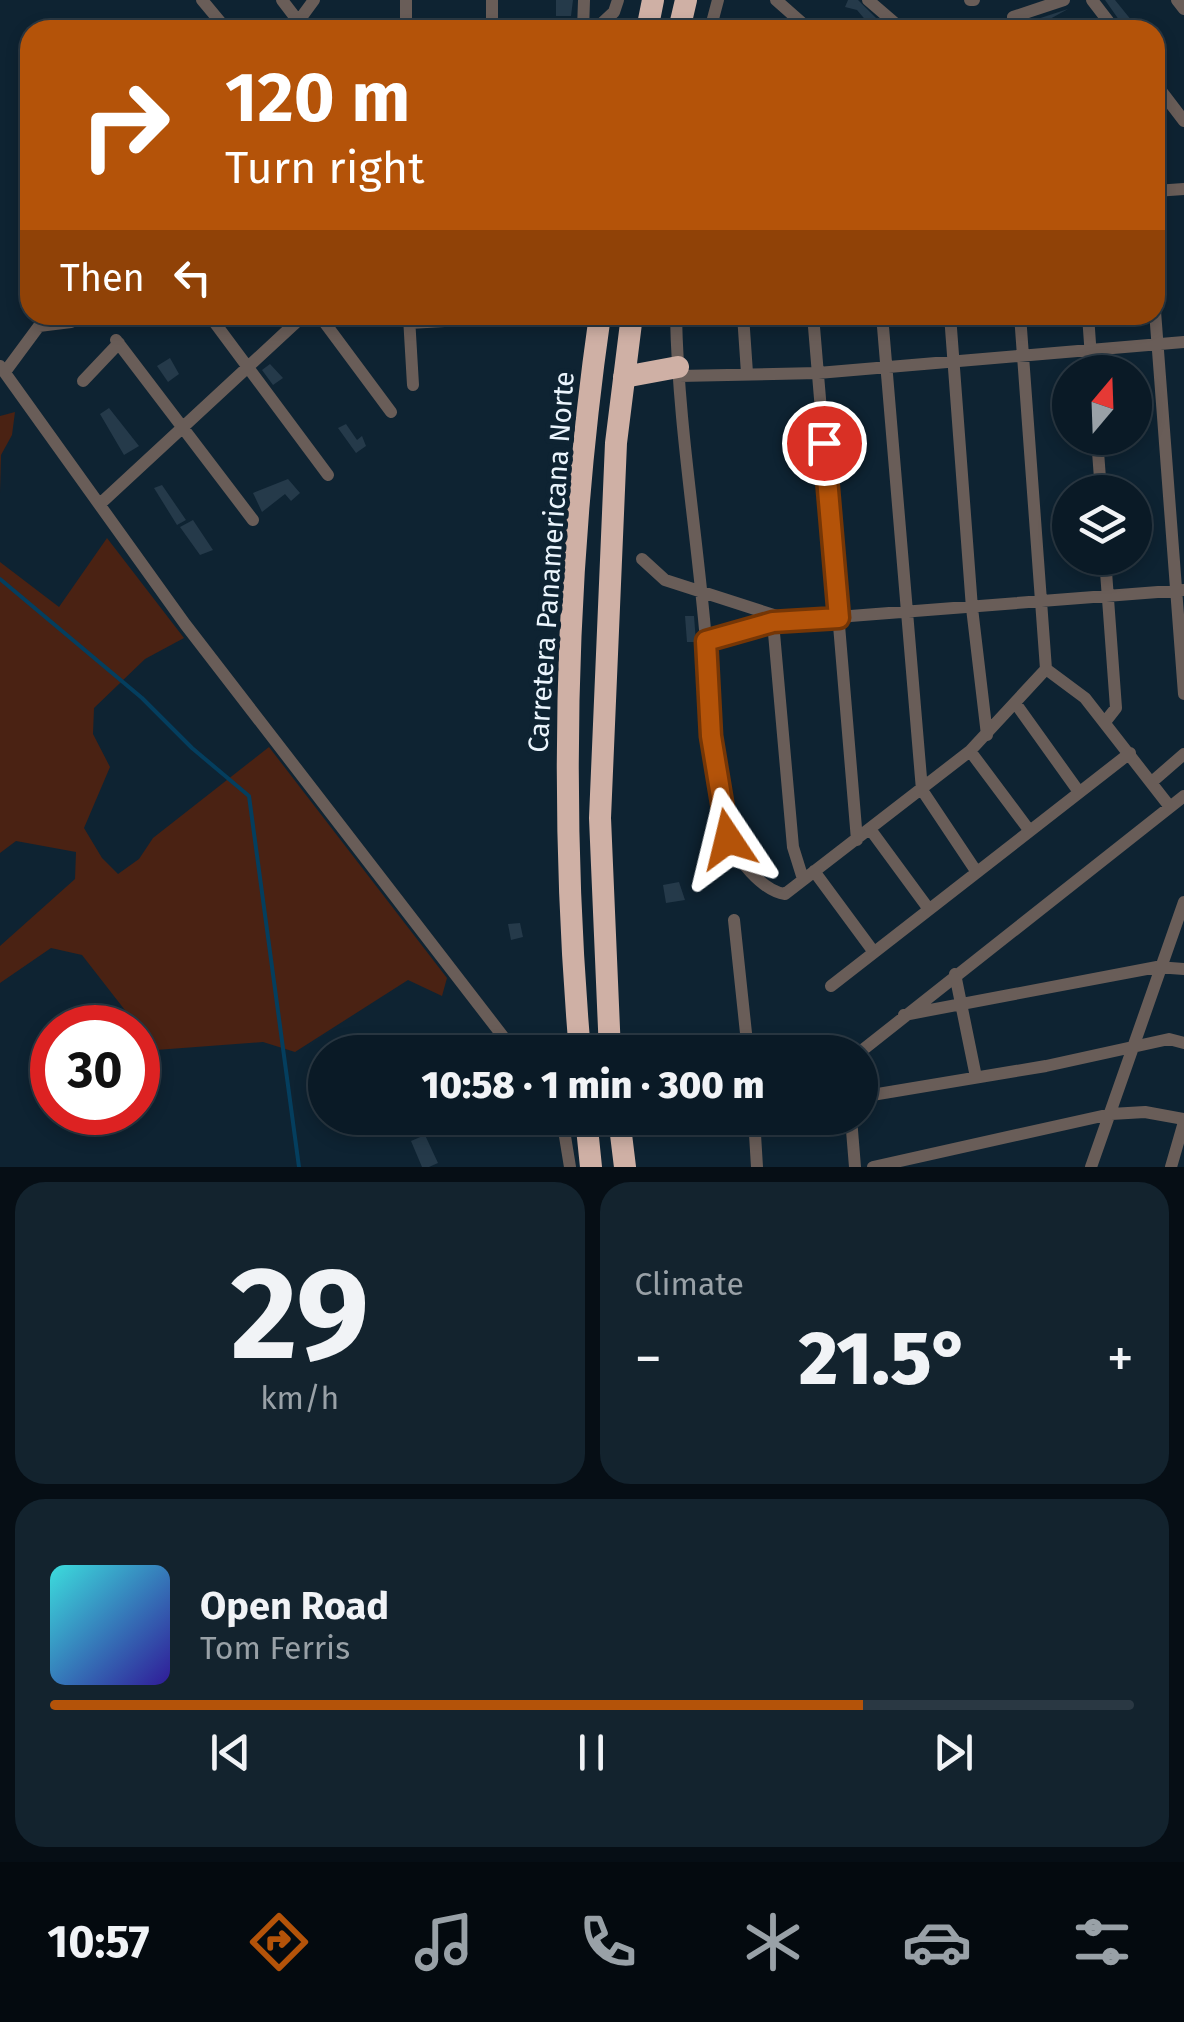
<!DOCTYPE html>
<meta charset="utf-8">
<style>
:root{--surface:#0a1a26;--page:#13232e;--text:#f1f3f6;--muted:#99a1a7;--line:#2a3843;--accent:#b45309}
body{margin:0;font-family:"Fira Sans",sans-serif;background:var(--page);color:var(--text);height:100vh;display:flex;flex-direction:column;font-size:38px;white-space:nowrap}
*{box-sizing:border-box;margin:0}
p{font-size:32px;color:var(--muted)}
.icon{flex:none;width:55px;height:55px;fill:none;stroke:currentColor;stroke-width:2;stroke-linecap:round;stroke-linejoin:round}
.map{position:relative;height:1167px;overflow:hidden}
.sheet{display:flex;flex-direction:column;gap:15px;padding:15px;background:#060e15;flex:1}
.sheet>*{flex:none}
.banner{position:absolute;left:20px;top:20px;width:1145px;height:305px;border-radius:30px;box-shadow:0 5px 15px #0003,0 0 0 2px var(--line);background:#b45309;color:#fff;overflow:hidden}
.needle{width:65px;rotate:19deg}
.controls{position:absolute;left:1052px;top:355px;display:grid;gap:20px}
.controls a{display:grid;place-items:center;width:100px;height:100px;border-radius:50%;background:var(--surface);box-shadow:0 5px 15px #0003,0 0 0 2px var(--line);font-size:50px}
.speed{position:absolute;left:30px;top:1005px;display:flex;gap:20px;font-size:50px;font-weight:700;text-align:center}
.speed>*{display:grid;place-content:center;width:130px;height:130px;border-radius:50%;background:var(--surface);box-shadow:0 5px 15px #0003,0 0 0 2px var(--line);line-height:1}
.speed .limit{border:15px solid #d22;background:#fff;color:#111}
.pin{position:absolute;display:grid;place-items:center;width:85px;height:85px;color:#fff;margin:-42px;border:5px solid #fff;border-radius:50%;box-shadow:0 2px 10px #0007}
.me{position:absolute;width:110px;margin:-55px;rotate:350deg;stroke-linejoin:round;filter:drop-shadow(0 0 8px #0008)}
.turn{display:flex;align-items:center;gap:35px;height:210px;padding:0 40px;font-size:45px}
.turn .icon{width:130px;height:130px;stroke-width:2.5}
.turn b{display:block;font-size:70px;line-height:85px}
.then{display:flex;align-items:center;height:95px;padding:0 40px;background:#0003;gap:20px;font-size:38px}
.big{font-size:75px;font-weight:800;line-height:1.1}
.sheet .card{flex:1;display:flex;flex-direction:column;justify-content:center;gap:15px;min-width:0;padding:0 35px;border-radius:30px;background:var(--page)}
.sheet .dial{align-items:center;gap:0}
.dial b{font-size:130px;line-height:1}
.song{display:flex;align-items:center;gap:30px}
.cover{width:120px;height:120px;border-radius:15px;background:linear-gradient(135deg,hsl(180 70% 55%),hsl(250 70% 35%))}
.played{height:10px;border-radius:5px;background:linear-gradient(90deg,var(--accent) 75%,var(--line) 75%)}
.keys{display:flex;justify-content:space-around;direction:ltr}
.heat{display:flex;justify-content:space-between;align-items:center;font-size:55px;direction:ltr}
.sheet .tiles{flex:1;display:grid;gap:15px;grid-template-columns:1fr 1fr}
.card:last-child{grid-column:span 2}
.trip{position:absolute;left:308px;top:1035px;width:570px;height:100px;border-radius:50px;background:var(--surface);box-shadow:0 5px 15px #0003,0 0 0 2px var(--line);font-weight:800;line-height:100px;text-align:center}
.menu{display:flex;height:160px;justify-content:space-around;align-items:center;background:#040a0f;color:var(--muted)}
.menu .icon{width:70px;height:70px}
.menu .active{color:var(--accent)}
.menu b{font-size:45px;color:var(--text)}
.map>svg:first-child{display:block}
.green{fill:#4a2213}
.lines{fill:none;stroke-linecap:round;stroke-linejoin:round}
.stream{stroke:#043e5e;stroke-width:4}
.building{fill:#253a4a}
.minor{stroke:#695d58;stroke-width:12}
.motorway{stroke:#cfb0a5;stroke-width:22}
.route-casing{stroke:#753606;stroke-width:25}
.route{stroke:#b45309;stroke-width:18}
.labels{text-anchor:middle;dominant-baseline:central;stroke-width:10;stroke-linejoin:round;paint-order:stroke}
.street-label{font-size:28px;fill:#ebf5fd;stroke:#0e2332}
</style>
<div class="map">
<svg width="1184" height="1167" viewBox="0 0 1184 1167">
<rect width="100%" height="100%" fill="#0e2332"/>
<path class="green" d="M15,412L12,435L1,455L0,493V416Z
M107,538L184,638L145,659L94,708L93,734L110,767L84,828L102,858L118,874L139,859L153,838L269,747L447,978L442,996L408,980L295,1052L263,1042L156,1050L82,955L51,948L0,983V946L75,879L76,852L16,841L0,853V562L59,607Z"/>
<g class="lines">
<path class="stream" d="M0,579L142,698L192,748L249,796L299,1167"/>
</g>
<path class="building" d="M556,0H573L571,16H556Z
M848,0H858L888,30H874L857,10L845,7Z
M1105,0H1115L1132,21L1124,27Z
M1068,9L1030,30H997L996,27L1016,26Z
M170,358L179,374L168,382L157,366Z
M270,364L283,378L273,385L262,370Z
M109,408L139,446L124,455L100,414Z
M346,424L357,440L362,436L366,446L356,453L338,428Z
M288,479L300,493L291,501L285,494L262,512L253,493Z
M162,485L186,520L177,525L154,488Z
M193,520L213,550L200,555L180,527Z
M685,616H694L696,642H687Z
M679,882L685,900L666,903L663,885Z
M520,923L523,937L511,940L508,924Z
M425,1135L438,1163L429,1167H422L411,1141Z"/>
<g class="lines">
<path class="minor" d="M202,0L227,30
M282,0L298,21
M406,0V30
M776,0L810,30
M868,0L903,30
M970,0H974
M1092,0L1115,30
M1177,0L1184,9
M1013,17L1064,0
M406,25L599,26L614,12L618,0
M292,30L314,0
M492,30V0
M583,30L584,0
M710,30L718,0
M1155,83L1184,121
M1155,191L1184,189
M1155,311L1184,694
M209,315L328,475
M319,315L391,412
M676,315C678,424 697,532 706,641C710,698 707,785 727,837C736,858 762,891 785,894L970,751L1046,669L1020,315
M743,315L747,373
M813,315L857,840
M882,315L922,790L976,871
M950,315L972,608L987,735
M1088,315L1092,372
M409,317L413,385
M676,319L743,318
M409,323L480,319V315
M116,340L253,520
M0,366L185,624L515,1052
M5,372L39,326L71,322L87,315
M679,376L818,373L1184,342
M83,381L119,343
M1097,438L1101,492
M101,503L304,315
M642,559L665,580L783,618
M773,622L793,847L803,879
M706,641L773,622L1184,590
M1046,669L1085,698L1170,807
M1016,704L1079,792
M1105,722L1116,708L1105,558
M970,751L1029,830
M1153,781L1184,754
M870,829L928,908
M814,871L873,951
M734,920L748,1052
M955,974L976,1077
M831,986L1130,753
M904,1015L1157,967L1184,969
M860,1052L1184,796
M860,1097L1046,1066L1169,1039L1184,1043
M562,1118L570,1167
M754,1118L757,1167
M851,1118L855,1167
M873,1167L1111,1114L1145,1112L1184,1119
M1091,1167L1184,902
M1171,1167L1184,1122"/>
<path class="motorway" d="M647,30L653,0
M679,30L686,0
M624,377L678,367
M580,1052C559,807 565,559 600,315
M610,1052L600,818L616,443L632,315
M586,1118L591,1167
M619,1118L625,1167"/>
</g>
<g class="lines">
<g class="route-casing">
<path id="route" d="M728,839L711,736L706,641L773,622L839,618L824,443"/>
</g>
<use href="#route" class="route"/>
</g>
<g class="labels">
<g class="street-label">
<text transform="translate(551 562) rotate(-86)">Carretera Panamericana Norte</text>
</g>
</g>
</svg>
<div class="controls">
<a><svg class="needle" viewBox="-14 -14 28 28"><path d="M0-13l5 13h-10z" fill="#e53935"/><path d="M0 13l5-13h-10z" fill="#99a1a7"/></svg></a>
<a><svg class="icon" aria-label="layers" viewBox="0 0 24 24"><path d="M12 4l9 5-9 5-9-5zM3 14l9 5 9-5"/></svg></a>
</div>
<div class="speed"><div class="limit">30</div></div>
<div class="pin" style="left:824px;top:443px;background:#d93025"><svg class="icon" aria-label="arrive" viewBox="0 0 24 24"><path d="M6 21V4h12l-3 4 3 4H6"/></svg></div>
<svg class="me" style="left:728px;top:839px" viewBox="-20 -20 40 40"><path d="M0-17L14 15 0 8-14 15z" fill="#b45309" stroke="#fff" stroke-width="4"/></svg>
<div class="trip">10:58 · 1 min · 300 m</div>
<div class="banner">
<div class="turn"><svg class="icon" aria-label="right" viewBox="0 0 24 24"><path d="M7 20v-9h11M14 6l5 5-5 5"/></svg><div><b>120 m</b>Turn right</div></div>
<div class="then">Then<svg class="icon" aria-label="left" viewBox="0 0 24 24"><path d="M17 20v-9H6M10 6l-5 5 5 5"/></svg></div>
</div>
</div>
<section class="sheet">
<div class="tiles">
<div class="card dial"><b>29</b><p>km/h</p></div>
<div class="card"><p>Climate</p>
<div class="heat"><a>−</a><b class="big">21.5°</b><a>+</a></div>
</div>
<div class="card">
<div class="song"><i class="cover"></i><div><b>Open Road</b><p>Tom Ferris</p></div></div>
<div class="played"></div>
<div class="keys"><svg class="icon" aria-label="previous" viewBox="0 0 24 24"><path d="M18 5L8 12l10 7zM5 5v14"/></svg><svg class="icon" aria-label="pause" viewBox="0 0 24 24"><path d="M8 5v14M16 5v14"/></svg><svg class="icon" aria-label="next" viewBox="0 0 24 24"><path d="M6 5l10 7-10 7zM19 5v14"/></svg></div>
</div>
</div>
</section>
<nav class="menu">
<b>10:57</b>
<svg class="icon active" aria-label="directions" viewBox="0 0 24 24"><path d="M12 3l9 9-9 9-9-9zM9 14v-3h6M13 9l2 2-2 2"/></svg>
<svg class="icon" aria-label="music" viewBox="0 0 24 24"><path d="M9 18V5l10-2v13"/><circle cx="6" cy="18" r="3"/><circle cx="16" cy="16" r="3"/></svg>
<svg class="icon" aria-label="phone" viewBox="0 0 24 24"><path d="M5 4h4l2 5-3 2q2 4 5 5l2-3 5 2v4C11 20 4 13 5 4z"/></svg>
<svg class="icon" aria-label="climate" viewBox="0 0 24 24"><path d="M12 3v18M4 7l16 10M4 17L20 7"/></svg>
<svg class="icon" aria-label="car" viewBox="0 0 24 24"><path d="M5 17H2v-5l4-1 3-4h7l3 4 3 1v5h-3M9 17h6M6 11h13"/><circle cx="7" cy="17" r="2"/><circle cx="17" cy="17" r="2"/></svg>
<svg class="icon" aria-label="filters" viewBox="0 0 24 24"><path d="M4 7h16M4 17h16"/><circle cx="9" cy="7" r="2"/><circle cx="15" cy="17" r="2"/></svg>
</nav>
